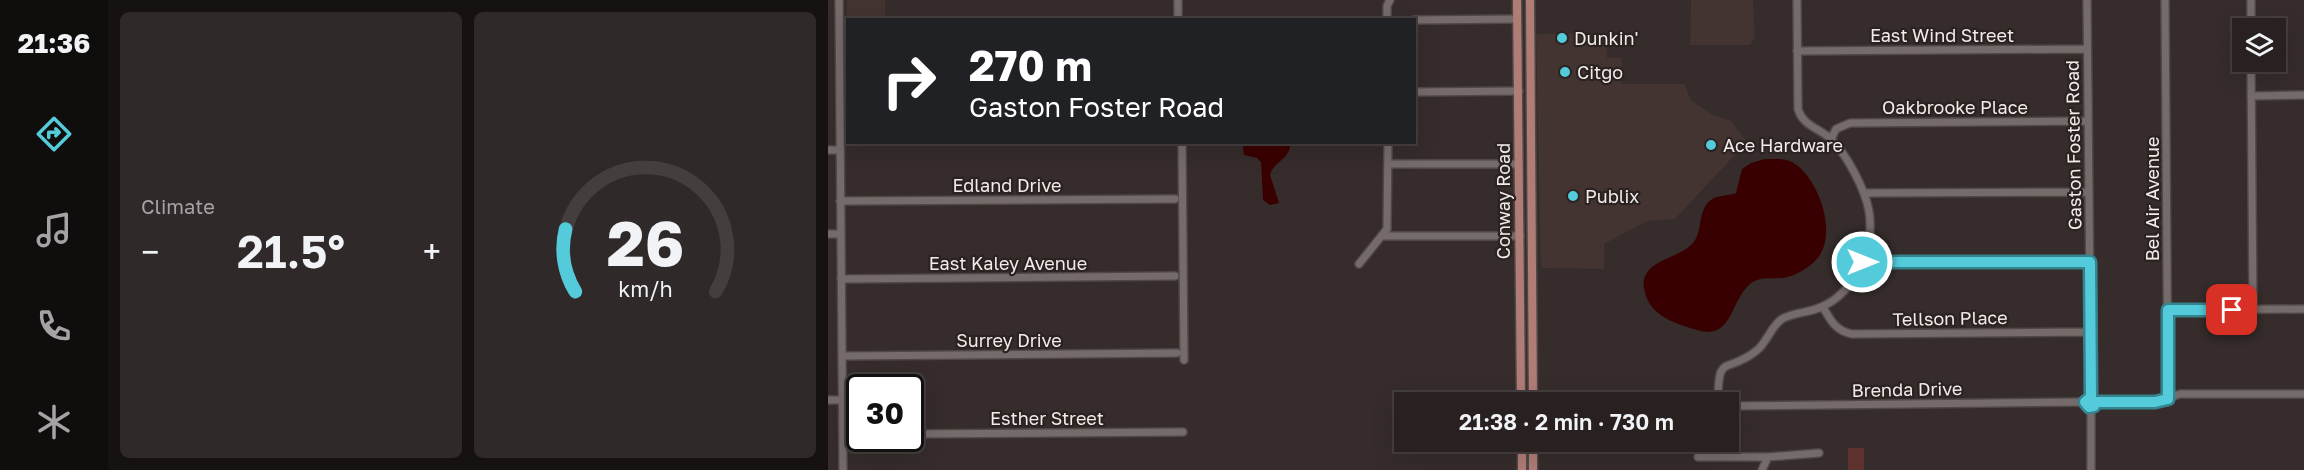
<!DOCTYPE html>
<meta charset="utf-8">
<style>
:root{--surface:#282120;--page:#302929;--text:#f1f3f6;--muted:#a5a3a5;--line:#443e3e;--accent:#53cbdb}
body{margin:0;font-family:"Golos Text",sans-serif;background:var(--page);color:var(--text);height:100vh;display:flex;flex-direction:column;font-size:22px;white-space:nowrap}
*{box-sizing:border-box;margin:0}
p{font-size:20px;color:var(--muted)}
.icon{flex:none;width:33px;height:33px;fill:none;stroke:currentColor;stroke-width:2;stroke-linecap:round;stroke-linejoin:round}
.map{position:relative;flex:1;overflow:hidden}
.panel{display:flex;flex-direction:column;gap:12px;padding:12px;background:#161212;width:720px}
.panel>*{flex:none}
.hud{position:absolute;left:18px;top:18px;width:570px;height:126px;border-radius:0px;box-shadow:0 6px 24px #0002,0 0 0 2px var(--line);background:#202124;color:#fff;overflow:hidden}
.tools{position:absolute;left:1404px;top:18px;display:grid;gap:12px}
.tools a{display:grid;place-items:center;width:54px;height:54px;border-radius:0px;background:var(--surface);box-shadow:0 6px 24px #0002,0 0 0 2px var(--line);font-size:30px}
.speed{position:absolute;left:18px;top:374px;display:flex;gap:12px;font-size:30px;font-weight:700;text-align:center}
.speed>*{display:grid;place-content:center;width:78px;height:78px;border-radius:50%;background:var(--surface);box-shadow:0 6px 24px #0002,0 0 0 2px var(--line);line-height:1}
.speed .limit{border:3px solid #111;border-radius:9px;background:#fff;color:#111}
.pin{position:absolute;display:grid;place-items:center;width:51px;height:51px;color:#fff;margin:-26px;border-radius:12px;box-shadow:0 3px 9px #0006}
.me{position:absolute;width:66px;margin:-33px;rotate:90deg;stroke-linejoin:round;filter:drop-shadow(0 0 4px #0008)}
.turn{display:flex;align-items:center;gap:21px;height:126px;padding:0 24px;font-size:27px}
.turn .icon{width:78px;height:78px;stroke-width:2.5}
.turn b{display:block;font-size:42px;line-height:51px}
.big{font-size:45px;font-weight:600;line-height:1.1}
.panel .tile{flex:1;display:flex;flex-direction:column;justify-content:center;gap:9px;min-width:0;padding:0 21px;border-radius:9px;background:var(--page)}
.panel .dial{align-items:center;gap:0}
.dial svg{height:156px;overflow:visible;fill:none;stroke:var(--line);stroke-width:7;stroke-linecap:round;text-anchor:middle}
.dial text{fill:var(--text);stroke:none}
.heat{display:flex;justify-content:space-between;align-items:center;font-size:33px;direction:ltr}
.panel .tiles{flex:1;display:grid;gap:12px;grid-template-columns:repeat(2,1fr)}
.trip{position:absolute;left:566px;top:392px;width:345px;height:60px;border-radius:0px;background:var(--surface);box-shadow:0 6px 24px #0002,0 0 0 2px var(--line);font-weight:600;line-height:60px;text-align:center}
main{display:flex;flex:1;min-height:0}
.tabs{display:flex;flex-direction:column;width:108px;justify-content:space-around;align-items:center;background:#100d0d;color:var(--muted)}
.tabs .icon{width:42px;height:42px}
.tabs .on{color:var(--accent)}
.tabs b{font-size:27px;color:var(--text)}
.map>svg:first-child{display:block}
.built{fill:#433432}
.green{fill:#5e322d}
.water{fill:#390001}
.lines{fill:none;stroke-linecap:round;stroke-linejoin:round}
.minor-casing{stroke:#4f4847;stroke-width:10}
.major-casing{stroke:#4f4847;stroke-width:11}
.minor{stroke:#756b6a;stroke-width:7}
.major{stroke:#b07c76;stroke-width:8}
.route-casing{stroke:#36848e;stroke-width:15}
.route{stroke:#53cbdb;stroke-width:10}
.poi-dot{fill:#53cbdb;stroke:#2b2321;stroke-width:2}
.labels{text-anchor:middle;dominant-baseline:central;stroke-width:4.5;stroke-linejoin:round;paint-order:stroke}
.street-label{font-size:18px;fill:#f1ebea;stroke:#2b2321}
.poi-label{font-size:18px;fill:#f1ebea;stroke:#2b2321;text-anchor:start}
</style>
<main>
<nav class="tabs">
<b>21:36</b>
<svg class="icon on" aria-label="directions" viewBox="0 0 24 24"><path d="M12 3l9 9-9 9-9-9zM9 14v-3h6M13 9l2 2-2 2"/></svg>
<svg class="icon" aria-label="music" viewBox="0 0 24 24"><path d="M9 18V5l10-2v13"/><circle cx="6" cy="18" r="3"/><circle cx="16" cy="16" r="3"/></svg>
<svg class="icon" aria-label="phone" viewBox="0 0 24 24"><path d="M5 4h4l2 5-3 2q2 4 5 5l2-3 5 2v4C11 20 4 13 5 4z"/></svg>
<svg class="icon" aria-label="climate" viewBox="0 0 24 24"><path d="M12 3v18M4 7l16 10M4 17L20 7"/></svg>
</nav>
<section class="panel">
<div class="tiles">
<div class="tile"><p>Climate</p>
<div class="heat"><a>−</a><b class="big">21.5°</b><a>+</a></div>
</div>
<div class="tile dial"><svg viewBox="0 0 100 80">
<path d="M14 69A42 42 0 1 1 86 69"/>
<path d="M14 69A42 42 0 0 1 9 37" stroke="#53cbdb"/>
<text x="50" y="56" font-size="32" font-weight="700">26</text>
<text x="50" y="72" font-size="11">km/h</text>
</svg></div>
</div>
</section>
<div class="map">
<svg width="1476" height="470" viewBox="0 0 1476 470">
<rect width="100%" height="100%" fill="#352c2b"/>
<path class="built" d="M19,0H57V19L19,20Z
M863,0H925L927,38L922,45H862Z
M778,33L779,58H794L793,84H856L863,100L883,114L903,121L919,142L847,219L819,221L776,244V269L713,268L708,34Z"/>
<path class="green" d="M1020,448H1036V470H1020Z"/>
<path class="water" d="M417,143H462C463,159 446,161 442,175L451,203L442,205L435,200L433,162L429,158L416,155L415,147Z
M937,159C946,159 956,158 964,162C991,177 1012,237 987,261C979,269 967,276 955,278C943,279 930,276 921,285C902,302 904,341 869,330C845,323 820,315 816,288C815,282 816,276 820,271C832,258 850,257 863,245C877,233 867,208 886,198C893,195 900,196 908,193L914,169L923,163Z"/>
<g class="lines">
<g class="minor-casing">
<path id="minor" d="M11,0L15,470
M350,0V20
M1259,0L1263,397
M1337,0L1340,398
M1423,0V28
M559,20V6L562,0
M586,20L689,19
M969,51L1259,49
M1423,62L1425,309
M586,92L691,91
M1423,96L1476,95
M1003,139L1008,129L1022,123L1260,121
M354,142L356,360
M0,150H12
M561,164H691
M1036,193L1261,192
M12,201L347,199
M0,234H13
M555,236H692
M1034,262H1261
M531,264L559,229L560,142
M13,279L347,276
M995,307C1003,321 1008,331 1024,334L1262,332
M1340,310L1476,309
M14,356L349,353
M0,400H15
M890,402C890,351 898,375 928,351C939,343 943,326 954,319C966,312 981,313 993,307C1027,293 1047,247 1041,211C1037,189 1019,155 1003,139C991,128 975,126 970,109L969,0
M1267,402H1327L1352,394H1476
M900,406L1257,402
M82,434L355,432
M15,435L32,434
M870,457H940
M934,470L940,457L991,453
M1263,470V407"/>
</g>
<g class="major-casing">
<path id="major" d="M689,0L693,402
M702,0L705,402
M694,441V470
M705,441V470"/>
</g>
<use href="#minor" class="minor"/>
<use href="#major" class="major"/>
</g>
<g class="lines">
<g class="route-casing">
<path id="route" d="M1034,262H1262L1263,397L1257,402L1261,407L1266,406L1267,402H1327L1340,399V310H1404"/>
</g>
<use href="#route" class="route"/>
</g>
<g class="poi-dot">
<circle cx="734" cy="38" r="6"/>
<circle cx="737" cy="72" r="6"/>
<circle cx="883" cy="145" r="6"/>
<circle cx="745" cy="196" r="6"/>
</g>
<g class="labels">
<g class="street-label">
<text x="1114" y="35">East Wind Street</text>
<text x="1127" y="107">Oakbrooke Place</text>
<text transform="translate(1245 145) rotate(-91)">Gaston Foster Road</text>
<text x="179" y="185">Edland Drive</text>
<text transform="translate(1324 199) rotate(-90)">Bel Air Avenue</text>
<text transform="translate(675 201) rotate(-90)">Conway Road</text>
<text x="180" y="263">East Kaley Avenue</text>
<text transform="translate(1122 318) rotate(-1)">Tellson Place</text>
<text x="181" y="340">Surrey Drive</text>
<text transform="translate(1079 389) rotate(-1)">Brenda Drive</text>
<text x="219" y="418">Esther Street</text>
</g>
<g class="poi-label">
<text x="746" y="38">Dunkin'</text>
<text x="749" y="72">Citgo</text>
<text x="895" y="145">Ace Hardware</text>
<text x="757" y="196">Publix</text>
</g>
</g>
</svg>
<div class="tools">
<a><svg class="icon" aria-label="layers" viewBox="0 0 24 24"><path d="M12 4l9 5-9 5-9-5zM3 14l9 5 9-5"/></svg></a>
</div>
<div class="speed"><div class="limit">30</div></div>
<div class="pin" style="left:1404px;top:310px;background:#d93025"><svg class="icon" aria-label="arrive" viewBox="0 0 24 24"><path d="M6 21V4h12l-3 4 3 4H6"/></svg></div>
<svg class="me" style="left:1034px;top:262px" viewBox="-20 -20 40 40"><circle r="17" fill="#53cbdb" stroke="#fff" stroke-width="3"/><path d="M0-11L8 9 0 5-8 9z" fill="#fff"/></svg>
<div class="trip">21:38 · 2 min · 730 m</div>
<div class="hud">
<div class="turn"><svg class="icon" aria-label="right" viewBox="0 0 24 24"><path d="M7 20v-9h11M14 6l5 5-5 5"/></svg><div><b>270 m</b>Gaston Foster Road</div></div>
</div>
</div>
</main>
